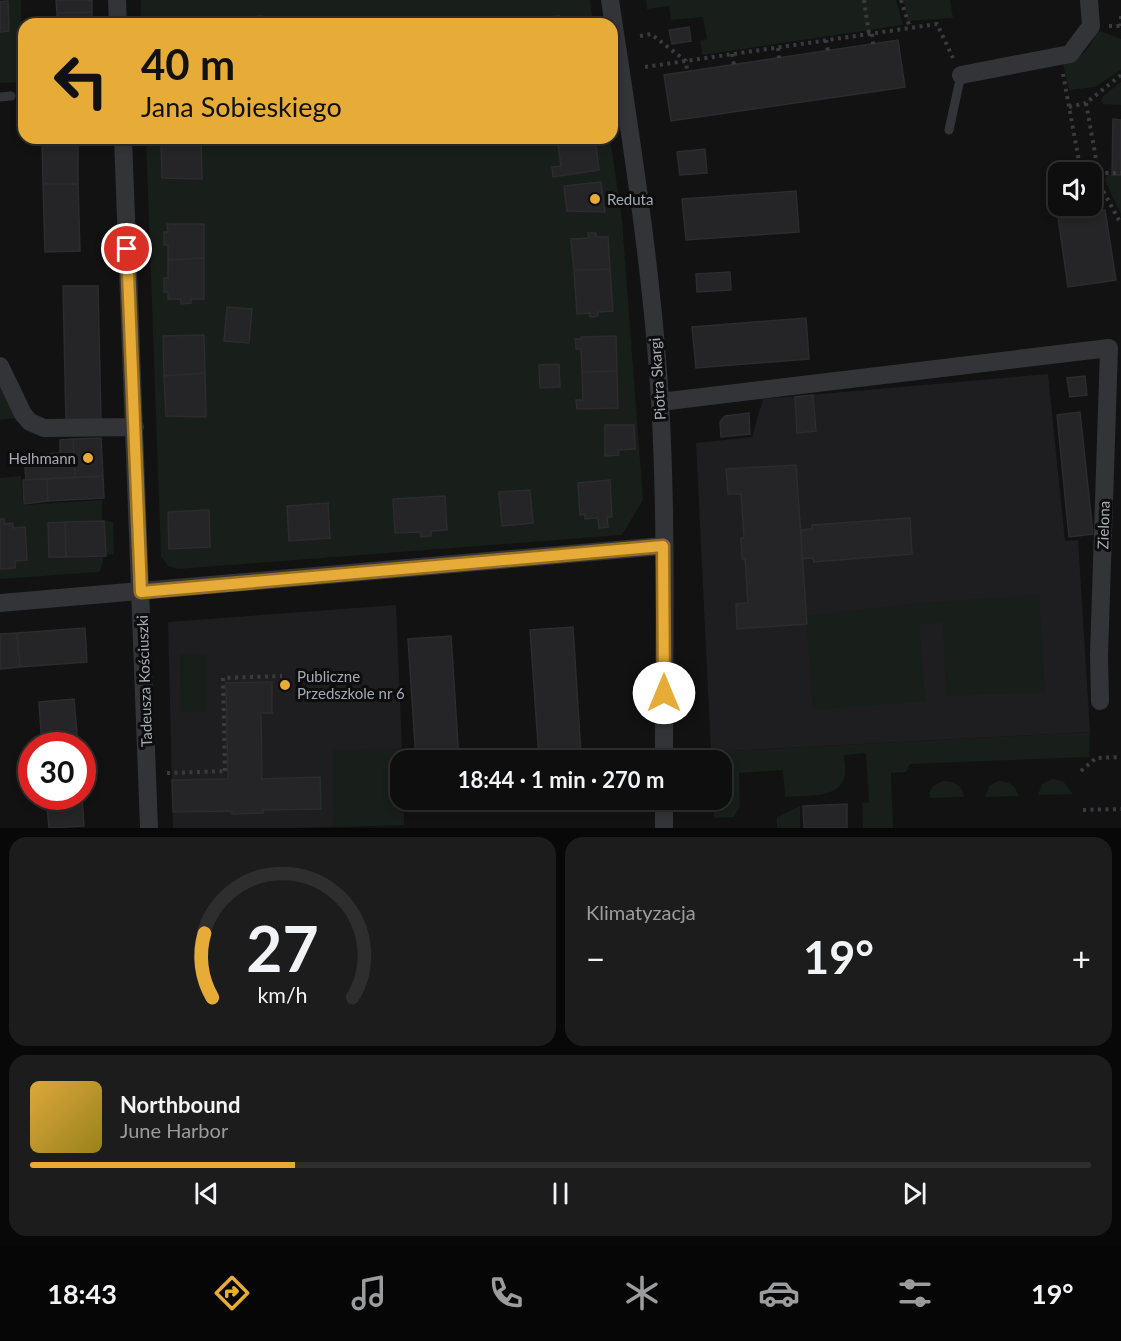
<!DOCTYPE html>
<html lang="pl">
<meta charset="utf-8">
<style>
:root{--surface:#0e0e0e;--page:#1c1c1c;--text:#f1f3f6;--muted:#9b9c9e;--line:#2e2e2e;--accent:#e7ab37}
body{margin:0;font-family:Lato,sans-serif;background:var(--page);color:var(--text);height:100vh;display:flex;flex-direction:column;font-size:22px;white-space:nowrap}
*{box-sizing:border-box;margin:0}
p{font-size:20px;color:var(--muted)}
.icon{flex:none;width:33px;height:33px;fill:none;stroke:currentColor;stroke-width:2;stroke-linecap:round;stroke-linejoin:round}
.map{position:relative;height:828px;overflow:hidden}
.sheet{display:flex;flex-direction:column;gap:9px;padding:9px;background:#080808;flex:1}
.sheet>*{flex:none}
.hud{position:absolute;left:18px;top:18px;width:600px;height:126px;border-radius:18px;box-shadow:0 3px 9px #0003,0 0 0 2px var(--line);background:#e7ab37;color:#111;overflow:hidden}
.tools{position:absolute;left:1048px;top:162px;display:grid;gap:12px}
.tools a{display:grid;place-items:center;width:54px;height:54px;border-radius:12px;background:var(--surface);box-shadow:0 3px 9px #0003,0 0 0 2px var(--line);font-size:30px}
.speed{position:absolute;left:18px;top:732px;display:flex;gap:12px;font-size:30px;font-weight:700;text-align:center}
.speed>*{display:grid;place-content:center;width:78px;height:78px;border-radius:50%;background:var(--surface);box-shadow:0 3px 9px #0003,0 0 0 2px var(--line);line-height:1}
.speed .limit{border:9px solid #d22;background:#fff;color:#111}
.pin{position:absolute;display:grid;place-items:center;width:51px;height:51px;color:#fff;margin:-26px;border:3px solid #fff;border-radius:50%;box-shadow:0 2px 6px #0007}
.me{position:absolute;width:66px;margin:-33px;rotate:0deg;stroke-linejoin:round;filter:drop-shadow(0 0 4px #0008)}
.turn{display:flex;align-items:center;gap:21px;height:126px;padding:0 24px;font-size:27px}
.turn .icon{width:78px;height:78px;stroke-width:2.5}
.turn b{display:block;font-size:42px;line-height:51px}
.big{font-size:45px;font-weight:700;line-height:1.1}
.sheet .tile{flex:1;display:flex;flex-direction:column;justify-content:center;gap:9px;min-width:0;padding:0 21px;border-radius:18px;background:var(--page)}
.sheet .dial{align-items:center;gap:0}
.dial svg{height:156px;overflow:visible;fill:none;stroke:var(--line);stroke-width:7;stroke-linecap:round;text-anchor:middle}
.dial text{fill:var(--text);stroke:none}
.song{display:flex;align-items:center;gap:18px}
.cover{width:72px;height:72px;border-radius:9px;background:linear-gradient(135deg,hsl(40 70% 55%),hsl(50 70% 35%))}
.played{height:6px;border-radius:3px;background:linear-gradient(90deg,var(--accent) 25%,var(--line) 25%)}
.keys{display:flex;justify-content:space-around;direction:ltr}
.heat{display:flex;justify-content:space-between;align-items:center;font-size:33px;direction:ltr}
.sheet .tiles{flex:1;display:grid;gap:9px;grid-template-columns:1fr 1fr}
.tile:last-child{grid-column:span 2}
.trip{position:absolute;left:390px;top:750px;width:342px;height:60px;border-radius:18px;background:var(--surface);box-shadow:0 3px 9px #0003,0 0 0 2px var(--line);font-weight:700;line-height:60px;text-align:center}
.menu{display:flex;height:96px;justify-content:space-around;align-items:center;background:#060606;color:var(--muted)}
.menu .icon{width:42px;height:42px}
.menu .current{color:var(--accent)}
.menu b{font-size:27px;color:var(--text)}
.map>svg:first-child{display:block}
.built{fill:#1e1e20}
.green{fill:#181e19}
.building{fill:#252527;stroke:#2c2c2f;stroke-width:1.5}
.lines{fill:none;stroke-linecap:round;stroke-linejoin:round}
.path{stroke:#393b3f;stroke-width:4;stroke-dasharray:3 4.5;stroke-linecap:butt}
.lane{stroke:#333438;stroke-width:9}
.street{stroke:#333438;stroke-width:18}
.route-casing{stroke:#966f24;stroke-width:15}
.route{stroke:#e7ab37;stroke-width:10}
.poi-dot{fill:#e7ab37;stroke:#0d0d0e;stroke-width:2}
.labels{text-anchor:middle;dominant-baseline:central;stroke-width:6;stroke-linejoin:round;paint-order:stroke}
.poi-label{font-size:15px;fill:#a4a9b3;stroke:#0d0d0e;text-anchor:start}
.street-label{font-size:15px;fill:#a4a9b3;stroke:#0d0d0e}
</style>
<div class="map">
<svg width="1121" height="828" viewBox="0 0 1121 828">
<rect width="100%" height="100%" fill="#121213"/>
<path class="built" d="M1048,374L1065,541L1078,540L1090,732L711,752L696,443L752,437L763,399Z
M396,605L402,748L400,800H403L404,825L293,828H173L168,622Z"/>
<path class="green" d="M0,0H21V82L0,83Z
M141,0H590L593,24H141Z
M646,0H896L903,25L702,55L700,41L707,39L703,17L671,20L669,6L647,9Z
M904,0H950L953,18L907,21Z
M1100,31L1121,39V70L1095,87L1069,90L1063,64C1080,60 1091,48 1096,32Z
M1121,82V105L1103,104L1101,100L1103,96Z
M146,138H610L622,220L643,500L622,535L178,569L168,566L161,556Z
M1107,175H1121V214L1105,181Z
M0,384L17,418L0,420Z
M21,476L23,505L102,500V520L113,522L114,554L104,555L101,569L99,572L0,579V478Z
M1039,595L1045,692L946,696L943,622L919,624L925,701L813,710L806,616L918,603Z
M180,654H207V712H181Z
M1090,732L1089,757L910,764L906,772L891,773L893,828H863L862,803L869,802L866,753L844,755C844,761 846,769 845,775C840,800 805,795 785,797L783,770L739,773L740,806L734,817L714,818L713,800H722V760H711V752Z
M402,748L400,800H403L404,825L334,827L333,750Z
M1052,779L1063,781L1073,794L1038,795L1042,784Z
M943,781C954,781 963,785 964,797L930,798L929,793L933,786Z
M998,781C1010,781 1015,786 1019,796L985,797L989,786Z
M800,806V828H777V817Z"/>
<path class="building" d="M56,0H92V12L57,13Z
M8,1L9,31L0,32V2Z
M92,12V24H57V13Z
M261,16L262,24H245L244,18Z
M559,16L560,22L573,20L574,24H543L550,23L549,17Z
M689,27L691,41L672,44L669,30Z
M898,40L905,87L671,121L664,75Z
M1113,119L1121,120V175H1112Z
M42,138H78V184H43Z
M160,138H200L201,139L161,141Z
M557,138H595L599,170L553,177L552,167L561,166Z
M201,139L202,179L162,178L161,141Z
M705,149L707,173L680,175L677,152Z
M601,182L605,212L567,211L564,186Z
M43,184H78L80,251L45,252Z
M796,191L799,232L686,240L682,199Z
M1105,210L1116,280L1068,287L1058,217Z
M167,224H204V258L168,260V245H164V232H168Z
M588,233H596V237H608L610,269L574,270L571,239L589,238Z
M204,258V299H191V303L181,304V299H168V292H164V278H168V260Z
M610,269L613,311L598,312V316L590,317V313L577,314L574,270Z
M730,272L731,290L697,292L696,274Z
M63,286H98L101,420L66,421Z
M227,307L252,309L249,343L224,341Z
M806,318L809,359L696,368L692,327Z
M204,335L205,373L164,376L163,336Z
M616,336L617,371L582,372L581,349H576L575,339H581V337Z
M559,364L560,387L540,388L539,365Z
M617,371L618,408L577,409L576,400H583L582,372Z
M205,373L206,417L166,416L164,376Z
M1085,376L1087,395L1070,397L1067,378Z
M813,395L816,431L797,433L795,397Z
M1080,412L1093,534L1069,537L1057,415Z
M749,413L750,434L721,437L720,422L725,416Z
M605,425H634L635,449L618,450L619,455L605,456Z
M101,438L103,476L75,477L73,439Z
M73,439L75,477L26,480L24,455L60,453V440Z
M796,465L807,624L737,629L736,604L748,603L745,559H742L741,538L744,537L741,494H728L726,469Z
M103,476L104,498L48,501L47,479Z
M47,479L48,501L24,504L23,480Z
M610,480L612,517H607L608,527L599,528L598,518L585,519V514L580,515L578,483Z
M530,490L533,523L502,526L499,492Z
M445,496L447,530L431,531V536L421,537V532L395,533L393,499Z
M328,503L330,538L289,541L287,506Z
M209,510L210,547L169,549L168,512Z
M910,518L912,554L814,562L813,558L802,559L801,530L812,529V525Z
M0,519H4V524L13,523V528L25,527L27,560L15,561V568L0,569Z
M104,521L106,556L66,557L65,522Z
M65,522L66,557H49L48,523Z
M573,627L581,755L539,758L530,630Z
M85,628L87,662L20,667L17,633Z
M17,633L20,667L0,669V634Z
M451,636L459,760H416L408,639Z
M272,682V713H261L262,779L320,777L321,809L263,810V813L232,814V811L173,812L172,780L228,779L226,683Z
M74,699L78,746H42L39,702Z
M46,796H82L84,826L49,828Z
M847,804V828H804L803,806Z"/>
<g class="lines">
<path class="path" d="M864,0L869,34
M901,0L910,28
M1121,16V26
M1109,26H1121
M872,34L873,44
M640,36L651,34L686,61L687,71
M826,40L828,51
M778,48L779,58
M732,54L734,65
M645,67L937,24L953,58
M1063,74L1081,172
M1121,75L1086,103L1101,187L1121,224
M1069,107L1086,103
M1098,173H1121
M1092,188L1101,187
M225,771L223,678L282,676
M1081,771L1096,758L1121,757
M167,773L227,771
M1083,810L1121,809"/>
<path class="lane" d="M0,97L11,96
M949,130L961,75"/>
<path class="street" d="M117,0L118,24
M610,0C630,133 652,267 660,401C667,521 664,641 664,760
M961,75L1070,54L1091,26L1089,0
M123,138L149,828
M0,366L23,414L30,422L44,428L135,427
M660,402L1109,348L1099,655L1100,701
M0,603L663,546
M664,800V828"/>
</g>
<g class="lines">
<g class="route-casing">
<path id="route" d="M127,249L141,592L663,546L664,693"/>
</g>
<use href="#route" class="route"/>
</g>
<g class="poi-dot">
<circle cx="595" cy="199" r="6"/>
<circle cx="88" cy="458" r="6"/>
<circle cx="285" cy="685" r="6"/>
</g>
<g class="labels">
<g class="poi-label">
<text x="607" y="199">Reduta</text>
<text x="76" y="458" text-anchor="end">Helhmann</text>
<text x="297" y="676">Publiczne<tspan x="297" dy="17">Przedszkole nr 6</tspan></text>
</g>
<g class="street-label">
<text transform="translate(657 379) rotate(-94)">Piotra Skargi</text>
<text transform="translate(1103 525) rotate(-88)">Zielona</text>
<text transform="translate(144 681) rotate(-92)">Tadeusza Kościuszki</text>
</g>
</g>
</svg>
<div class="tools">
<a><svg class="icon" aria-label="sound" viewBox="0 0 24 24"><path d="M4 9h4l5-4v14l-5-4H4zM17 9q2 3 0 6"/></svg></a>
</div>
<div class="speed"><div class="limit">30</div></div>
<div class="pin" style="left:127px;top:249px;background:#d93025"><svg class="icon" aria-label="arrive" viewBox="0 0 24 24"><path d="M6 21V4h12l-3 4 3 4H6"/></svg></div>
<svg class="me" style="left:664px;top:693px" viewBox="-20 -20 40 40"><circle r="19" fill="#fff"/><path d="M0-13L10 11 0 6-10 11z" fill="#e7ab37"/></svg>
<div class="trip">18:44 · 1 min · 270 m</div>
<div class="hud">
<div class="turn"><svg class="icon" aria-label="left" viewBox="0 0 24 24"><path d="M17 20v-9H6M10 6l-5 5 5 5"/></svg><div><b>40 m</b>Jana Sobieskiego</div></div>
</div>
</div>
<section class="sheet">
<div class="tiles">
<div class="tile dial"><svg viewBox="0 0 100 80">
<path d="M14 69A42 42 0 1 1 86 69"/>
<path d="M14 69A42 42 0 0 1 10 36" stroke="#e7ab37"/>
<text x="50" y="56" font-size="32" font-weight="700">27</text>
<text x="50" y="72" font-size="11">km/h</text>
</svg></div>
<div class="tile"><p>Klimatyzacja</p>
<div class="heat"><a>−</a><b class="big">19°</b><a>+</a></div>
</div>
<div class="tile">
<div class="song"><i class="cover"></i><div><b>Northbound</b><p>June Harbor</p></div></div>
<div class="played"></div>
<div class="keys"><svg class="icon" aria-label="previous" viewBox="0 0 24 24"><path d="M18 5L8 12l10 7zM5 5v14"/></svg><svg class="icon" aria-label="pause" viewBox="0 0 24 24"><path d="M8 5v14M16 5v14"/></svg><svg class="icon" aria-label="next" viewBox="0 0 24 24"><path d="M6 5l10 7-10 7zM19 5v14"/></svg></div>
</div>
</div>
</section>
<nav class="menu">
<b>18:43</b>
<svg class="icon current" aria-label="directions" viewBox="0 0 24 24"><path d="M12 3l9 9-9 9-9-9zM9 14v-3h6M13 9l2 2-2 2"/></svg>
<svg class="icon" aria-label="music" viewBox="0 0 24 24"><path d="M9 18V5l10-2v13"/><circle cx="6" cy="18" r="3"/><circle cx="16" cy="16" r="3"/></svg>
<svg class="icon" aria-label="phone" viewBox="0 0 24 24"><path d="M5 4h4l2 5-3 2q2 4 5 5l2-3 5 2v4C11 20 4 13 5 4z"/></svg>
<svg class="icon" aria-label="climate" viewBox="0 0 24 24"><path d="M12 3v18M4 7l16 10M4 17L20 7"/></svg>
<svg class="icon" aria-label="car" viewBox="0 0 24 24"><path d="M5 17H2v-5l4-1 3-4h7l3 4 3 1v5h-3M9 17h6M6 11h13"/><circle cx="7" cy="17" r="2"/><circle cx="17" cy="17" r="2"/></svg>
<svg class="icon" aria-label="filters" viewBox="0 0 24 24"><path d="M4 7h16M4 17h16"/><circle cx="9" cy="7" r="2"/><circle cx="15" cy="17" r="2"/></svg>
<b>19°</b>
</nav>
